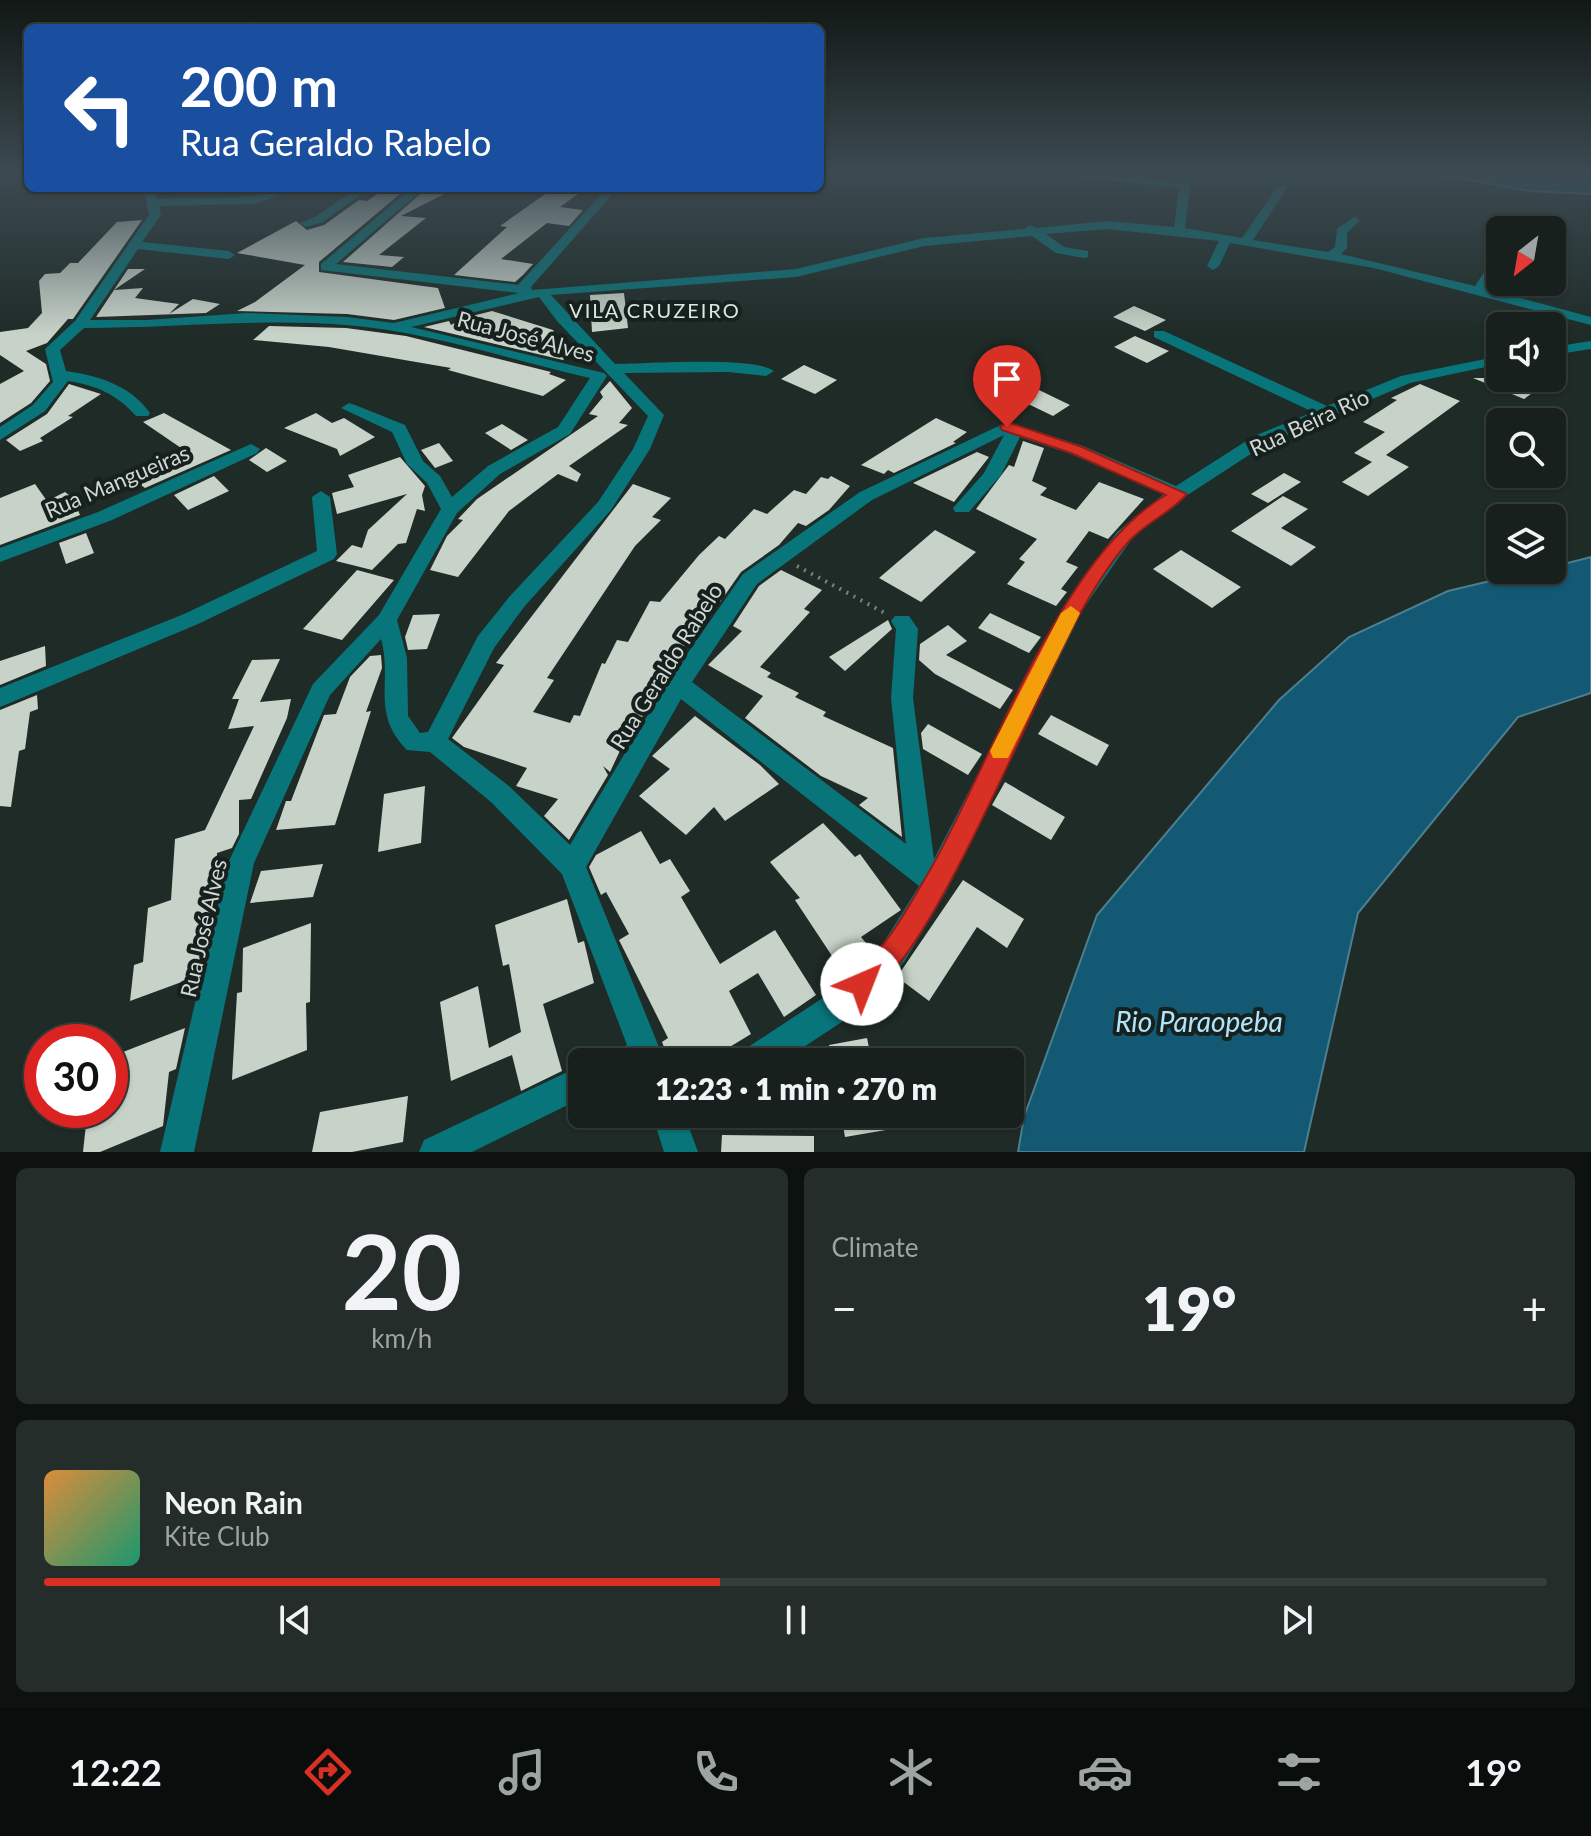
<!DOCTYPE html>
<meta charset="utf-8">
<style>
:root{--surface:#17201d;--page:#242d2a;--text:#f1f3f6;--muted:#9ea3a4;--line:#363e3b;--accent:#d93025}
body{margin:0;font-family:Lato,sans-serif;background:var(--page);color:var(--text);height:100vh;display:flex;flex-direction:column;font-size:30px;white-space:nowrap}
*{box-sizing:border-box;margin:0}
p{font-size:26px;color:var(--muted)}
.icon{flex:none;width:44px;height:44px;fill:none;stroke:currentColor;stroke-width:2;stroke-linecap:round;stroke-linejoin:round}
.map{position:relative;height:1152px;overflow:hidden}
.details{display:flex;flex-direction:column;gap:16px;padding:16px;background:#0d1210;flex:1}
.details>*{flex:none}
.top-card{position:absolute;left:24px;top:24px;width:800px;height:168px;border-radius:12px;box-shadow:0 2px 6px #0004,0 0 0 2px var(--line);background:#1a4fa0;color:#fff;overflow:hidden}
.needle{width:52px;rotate:211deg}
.buttons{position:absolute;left:1486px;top:216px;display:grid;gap:16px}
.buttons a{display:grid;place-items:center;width:80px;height:80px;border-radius:12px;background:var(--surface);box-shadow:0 2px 6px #0004,0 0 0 2px var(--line);font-size:40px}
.speed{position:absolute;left:24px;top:1024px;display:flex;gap:16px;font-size:40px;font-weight:700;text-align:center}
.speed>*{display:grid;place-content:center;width:104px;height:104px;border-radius:50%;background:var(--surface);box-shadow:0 2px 6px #0004,0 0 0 2px var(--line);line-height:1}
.speed .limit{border:12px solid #d22;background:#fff;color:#111}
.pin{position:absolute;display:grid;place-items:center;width:68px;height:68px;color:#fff;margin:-82px -34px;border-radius:50% 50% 50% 0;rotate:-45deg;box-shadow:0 0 8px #0007}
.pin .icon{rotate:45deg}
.me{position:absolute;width:88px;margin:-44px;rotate:44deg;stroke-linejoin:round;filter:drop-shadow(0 0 6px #0008)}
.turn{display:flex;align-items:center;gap:28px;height:168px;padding:0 24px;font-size:36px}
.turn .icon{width:104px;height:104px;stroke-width:2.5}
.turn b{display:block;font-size:56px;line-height:68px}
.big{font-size:60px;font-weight:800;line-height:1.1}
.details .card{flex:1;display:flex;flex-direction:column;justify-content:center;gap:12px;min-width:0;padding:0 28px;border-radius:12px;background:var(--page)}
.details .dial{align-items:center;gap:0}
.dial b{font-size:104px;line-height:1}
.song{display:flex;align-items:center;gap:24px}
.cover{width:96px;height:96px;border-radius:12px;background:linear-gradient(135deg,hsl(30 70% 55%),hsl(160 70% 35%))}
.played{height:8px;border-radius:4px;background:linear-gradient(90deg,var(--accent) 45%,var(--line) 45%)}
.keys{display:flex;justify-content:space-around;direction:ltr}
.heat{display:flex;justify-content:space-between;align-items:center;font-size:44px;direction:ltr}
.details .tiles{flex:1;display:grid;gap:16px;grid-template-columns:1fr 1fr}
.card:last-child{grid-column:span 2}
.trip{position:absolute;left:568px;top:1048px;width:456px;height:80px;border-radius:12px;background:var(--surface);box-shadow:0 2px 6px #0004,0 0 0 2px var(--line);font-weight:800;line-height:80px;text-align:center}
.tab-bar{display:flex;height:128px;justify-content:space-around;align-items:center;background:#090d0c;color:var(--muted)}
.tab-bar .icon{width:56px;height:56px}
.tab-bar .on{color:var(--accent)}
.tab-bar b{font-size:36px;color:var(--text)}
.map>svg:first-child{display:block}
.water{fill:#135973;stroke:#4c7f90;stroke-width:2}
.building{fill:#c7d2c8}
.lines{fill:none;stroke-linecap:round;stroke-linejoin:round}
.path{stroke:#7a8380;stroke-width:4;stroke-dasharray:2 6;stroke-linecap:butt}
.minor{fill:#08757a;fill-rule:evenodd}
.route{fill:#d93025;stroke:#8d1f18;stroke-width:2}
.slow{fill:#f59e0b}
.labels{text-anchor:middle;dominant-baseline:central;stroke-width:8;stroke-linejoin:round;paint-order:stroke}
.far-neighbourhood-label{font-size:20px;letter-spacing:2px;fill:#d8e7e2;stroke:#16211e}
.street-label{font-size:22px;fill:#d0d7d5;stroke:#16211e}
.near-water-label{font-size:28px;font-style:italic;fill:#afe4fc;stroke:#16211e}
</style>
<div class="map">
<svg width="1591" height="1152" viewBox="0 0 1591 1152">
<rect width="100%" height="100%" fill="#1f2b27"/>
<path class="water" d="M1430,173H1591V194L1530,191Z
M1591,557V693L1518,717L1358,913L1304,1152H1018L1024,1117L1097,915L1279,700L1349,637L1448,591L1537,570H1552V567Z"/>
<path class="building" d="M380,188H407L319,262V272L438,288L445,308L394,320L347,314L237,311L255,302L305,265L237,253L296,221L307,230L324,225L359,200L367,201L379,193Z
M427,188H456L401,216L426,218L379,255L404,257L392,267L343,262Z
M551,190L578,194L560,207L583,210L569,226L547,223L501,259L533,264L523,275L515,282L454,275L507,227L500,226Z
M142,220L73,319H68L47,343L26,351L46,364L50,381L31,403L0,423V384L24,371L0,355V332L28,328L42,313L39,281L45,274L60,273L70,263H78L117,222Z
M128,269H145L114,290L143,288L135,298L179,304L169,314L193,299L220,304L206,313L96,317Z
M624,293L628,328L592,332L590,295Z
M1134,306L1166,320L1145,331L1113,317Z
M492,311L553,330L566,357L563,360L424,327L449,321L451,325L464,318Z
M269,326L346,328L406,336L551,372L549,374L566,380L543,396L448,370L451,368L329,347L253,340Z
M1135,336L1169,351L1147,363L1114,347Z
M804,365L837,380L815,394L781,379Z
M1473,378H1553L1524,399Z
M610,381L632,408L619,423L628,425L569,466L581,474L577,482L558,474L509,511L458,577L430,570L447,536L463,520L458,519L477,499L598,416L589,414L603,397L600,392Z
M69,384L101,394L68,416L73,417L40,438L43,441L20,451L6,440L47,414Z
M1420,384L1460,401L1386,455L1409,467L1368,496L1342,482L1372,462L1354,453L1385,432L1363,422L1397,400L1391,398Z
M1039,390L1070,405L1053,416L1022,401Z
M164,413L231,450L145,488L130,477L184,450L143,422Z
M316,413L332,423L344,418L375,437L340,456L337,449L284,428Z
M936,418L967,432L953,442L956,443L894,473L888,470L884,474L861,465Z
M502,424L528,440L511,450L485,433Z
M1023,441L1044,448L1032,481L1047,488L1040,495L1076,510L1099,482L1144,499L1108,539L1089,531L1066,562L1078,567L1061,589L1067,592L1056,606L1007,584L1025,562L1019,559L1037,539L976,509L1009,465L1014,467Z
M439,443L453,461L435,468L421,450Z
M266,448L287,461L267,472L249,460Z
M977,452L989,457L954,502L913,483Z
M400,457L425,486L422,495L425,511L417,509L406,543L398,544L372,570L336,561L352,545L362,548L368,530L407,494L337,514L332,493L354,487L348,475Z
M1284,473L1301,482L1268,503L1251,494Z
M214,476L229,491L188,510L174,495Z
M831,476L850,486L829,510L806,526L798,523L779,545L741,572L711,615L701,610L683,649L672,647L640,722L634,721L610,772L603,766L608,775L569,840L544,816L558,799L516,786L527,768L464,747L452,738L504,665L496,663L633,484L671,498L652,517L661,520L635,546L547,678L554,680L533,712L570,723L574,715L580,716L602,663L605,664L617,640L628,642L650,601L660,602L699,555L719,536L725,539L754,509L767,514L794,490L806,494L821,477L828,479Z
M35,484L47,501L65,492L84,507L78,510L80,515L0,545V498Z
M1283,496L1308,509L1281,528L1316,547L1291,566L1231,531Z
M935,530L976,552L921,602L879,578Z
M86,533L94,553L66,564L59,543Z
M1181,550L1241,587L1212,608L1153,569Z
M357,570L394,580L342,640L303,629Z
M781,570L822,590L804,609L810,612L760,667L771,673L767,677L799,693L795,697L826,712L823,716L893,748L902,837L859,805L868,798L821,776L745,718L763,696L708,665L742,631L733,626L759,586Z
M990,613L1041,637L1029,653L978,628Z
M440,614L427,649L408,650L405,637L413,615Z
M888,620L892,629L845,671L829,657Z
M948,625L967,641L946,655L1013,690L1000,709L935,674L919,660L920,644Z
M45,646L46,666L0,685V661Z
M381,655L382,668L366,712L371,711L335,825L276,830L286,801H291L324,715L336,714L350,677L370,656Z
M280,659L260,702L291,699L287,718L251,799L239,800V834L232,848L217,853L215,905L212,916L206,918L198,976L130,1001L134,965L143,962L148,908L171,900L175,839L205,830L254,726L228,729L239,699H232L252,660Z
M37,695L38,709L30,712L25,749L19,751L11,807L0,806V710Z
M1051,715L1109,745L1097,766L1038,734Z
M695,716L760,765L779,784L725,821L714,807L686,835L639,796L670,769L652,756Z
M928,724L982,754L968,775L923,749L921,733Z
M1005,782L1065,817L1051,840L992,805Z
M425,786L421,843L378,852L384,794Z
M823,823L855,857L860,854L901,910L861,937L866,943L836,962L795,900L800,898L770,862Z
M641,831L660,864L670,859L690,891L681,897L720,964L775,930L816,995L784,1017L758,973L729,991L751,1034L705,1062H670L662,1042L668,1038L619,940L629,934L606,892L601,895L589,867L596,855Z
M323,864L313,897L250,903L261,871Z
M963,880L1024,919L1007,948L977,927L929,1001L897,977Z
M567,899L578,943L584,941L594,983L543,1004L562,1071L521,1091L512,1055L451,1081L440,1002L478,986L489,1048L521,1032L509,964L503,966L495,925Z
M311,923L310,1002L306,1003L307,1050L232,1080L237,993L242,992L243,948Z
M185,1028L176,1069L169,1072L163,1126L100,1152H83L87,1115L110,1110V1057Z
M867,1038L872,1062H832L829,1045Z
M408,1096L403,1142L352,1152H312L320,1112Z
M841,1114H882L886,1130L845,1137Z
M722,1135L814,1136V1152H721Z"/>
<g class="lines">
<path class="path" d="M797,566L885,613"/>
<path class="minor" d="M1061,173H1095L1186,183L1190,188L1185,228L1242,238L1278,186H1286L1287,188L1253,240L1328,252L1335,247L1337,229L1354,217L1360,220L1347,233V248L1341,254L1475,286L1496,254L1500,253V267L1487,289L1591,317V325L1374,268L1230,243L1219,266L1213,270L1207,266L1219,241L1108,229L1046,234L1064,247L1088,251V257L1084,258L1056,253L1032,236L924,246L796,277L551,295L615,364C645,364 755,356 774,371L766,376L728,372L624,373L664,415L650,449L611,510L524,607L494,648L448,739L509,786L570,845L670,678L743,574L860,492L1007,422L1083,446L1176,486L1254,436L1313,412L1154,337V331H1164L1327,406L1401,376L1500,356V364L1410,383L1266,444L1163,511L1131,540L1083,609L946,892L904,962L857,1012L781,1062H737L742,1051L835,990L884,942L919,886L681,699L586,867L665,1062H609L614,1051L627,1045L562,874L491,802L430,752L407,750C370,712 393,682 381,639L330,695L254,863L194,1152H160L228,863L313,684L379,615L441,509L427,483L407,464L392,432L341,408L349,403L355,405L405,425L423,461L440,476L452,497L488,466L558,427L590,378C511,360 426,331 346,325C258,318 171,328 84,328L60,350L66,371C99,376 130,385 150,413L148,416H136C118,395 96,385 68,381L45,411L0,440V427L33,405L53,382L45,349L75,321L149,215L144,188H154L157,199L237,198L277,192L283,195L254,204L159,206L161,215L142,242L229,251L235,255L229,259L138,249L90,320H147L247,313L347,317L394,323L519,293L321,270V264L412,188H424L336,264L518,285L607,188H618L531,287L532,290L796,269L924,238L1024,229L1030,225L1036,228L1108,221L1174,227L1179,188L1066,176ZM539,297L557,321L648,416L633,449L598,502L510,596L478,636L428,732L420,733L408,716L407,658L397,620L457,513L500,474L570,434L607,376L604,373L411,327ZM1004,435L984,473L953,508L955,512H969L1001,475L1020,437L1071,454L1164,494L1117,532L1067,601L934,859L913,698L918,629L909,616H895L891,621L896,629L891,698L906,844L692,682L757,584L872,500Z
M357,188H369L323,222L306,227L300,223L315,217Z
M1518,218L1528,220L1522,230H1510Z
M1591,341V349L1552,355V347Z
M251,444L260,449L257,453L112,520L0,562V548L98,512Z
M321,491L330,497L337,554L334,559L198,624L0,707V688L184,614L317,551L312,497Z
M582,1065V1098L472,1152H419L424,1140Z
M652,1114H684L698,1152H664Z"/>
</g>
<linearGradient id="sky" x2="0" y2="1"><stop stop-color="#111815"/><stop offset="0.52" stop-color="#3c4a52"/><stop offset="1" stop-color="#3c4a52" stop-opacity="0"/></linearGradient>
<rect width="1591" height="334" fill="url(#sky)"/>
<path class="route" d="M1007,422L1082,447L1187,494C1172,512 1147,522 1130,540C1113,559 1095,587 1082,610C1039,685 929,970 862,998L853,994L849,984C856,967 872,957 884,943C900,924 913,898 926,877C990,769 1058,557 1166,495L1071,453L1002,430L1000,427Z"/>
<path class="slow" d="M1071,606L1080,613L1008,758H993L990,751L993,745L1061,613Z"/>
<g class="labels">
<g class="far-neighbourhood-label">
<text x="655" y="310">VILA CRUZEIRO</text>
</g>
<g class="street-label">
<text transform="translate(526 336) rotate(15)">Rua José Alves</text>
<text transform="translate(1309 422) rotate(-25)">Rua Beira Rio</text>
<text transform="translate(117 481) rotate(-23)">Rua Mangueiras</text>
<text transform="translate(666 666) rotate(-58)">Rua Geraldo Rabelo</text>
<text transform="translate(203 928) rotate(-77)">Rua José Alves</text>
</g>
<g class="near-water-label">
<text x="1199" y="1021">Rio Paraopeba</text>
</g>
</g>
</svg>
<div class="buttons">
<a><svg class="needle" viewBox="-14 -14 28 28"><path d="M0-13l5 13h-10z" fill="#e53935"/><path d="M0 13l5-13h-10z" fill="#9ea3a4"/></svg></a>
<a><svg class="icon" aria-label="sound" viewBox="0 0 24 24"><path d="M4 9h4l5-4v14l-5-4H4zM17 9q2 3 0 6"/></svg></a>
<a><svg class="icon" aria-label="search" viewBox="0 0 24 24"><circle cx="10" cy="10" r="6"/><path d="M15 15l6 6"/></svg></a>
<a><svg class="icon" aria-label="layers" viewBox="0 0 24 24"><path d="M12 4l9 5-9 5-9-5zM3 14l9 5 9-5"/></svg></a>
</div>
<div class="speed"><div class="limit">30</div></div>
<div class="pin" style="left:1007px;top:427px;background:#d93025"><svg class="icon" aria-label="arrive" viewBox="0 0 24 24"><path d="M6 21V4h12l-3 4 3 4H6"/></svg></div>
<svg class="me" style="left:862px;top:984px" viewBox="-20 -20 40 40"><circle r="19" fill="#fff"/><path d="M0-13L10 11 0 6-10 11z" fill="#d93025"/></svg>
<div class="trip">12:23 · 1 min · 270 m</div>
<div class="top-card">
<div class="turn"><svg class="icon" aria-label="left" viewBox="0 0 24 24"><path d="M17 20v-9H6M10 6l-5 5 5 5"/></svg><div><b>200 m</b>Rua Geraldo Rabelo</div></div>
</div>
</div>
<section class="details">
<div class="tiles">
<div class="card dial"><b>20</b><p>km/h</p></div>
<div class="card"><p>Climate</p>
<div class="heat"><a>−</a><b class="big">19°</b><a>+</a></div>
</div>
<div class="card">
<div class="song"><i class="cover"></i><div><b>Neon Rain</b><p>Kite Club</p></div></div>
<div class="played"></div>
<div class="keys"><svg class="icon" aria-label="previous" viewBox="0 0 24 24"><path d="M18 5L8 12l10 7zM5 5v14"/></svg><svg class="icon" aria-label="pause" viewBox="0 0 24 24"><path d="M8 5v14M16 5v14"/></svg><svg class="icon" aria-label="next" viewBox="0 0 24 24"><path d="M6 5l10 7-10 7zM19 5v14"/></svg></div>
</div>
</div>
</section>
<nav class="tab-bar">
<b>12:22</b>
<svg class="icon on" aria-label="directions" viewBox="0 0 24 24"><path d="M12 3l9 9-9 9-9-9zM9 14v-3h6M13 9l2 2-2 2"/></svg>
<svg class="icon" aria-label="music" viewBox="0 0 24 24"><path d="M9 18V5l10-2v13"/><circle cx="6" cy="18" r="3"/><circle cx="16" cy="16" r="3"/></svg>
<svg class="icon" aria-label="phone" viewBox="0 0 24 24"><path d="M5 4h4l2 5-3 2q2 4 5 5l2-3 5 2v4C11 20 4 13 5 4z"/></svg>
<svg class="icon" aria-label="climate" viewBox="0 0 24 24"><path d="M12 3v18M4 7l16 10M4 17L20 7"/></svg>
<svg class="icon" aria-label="car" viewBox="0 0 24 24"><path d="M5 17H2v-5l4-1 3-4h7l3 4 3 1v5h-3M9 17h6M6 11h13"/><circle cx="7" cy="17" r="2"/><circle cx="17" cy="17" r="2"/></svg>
<svg class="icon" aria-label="filters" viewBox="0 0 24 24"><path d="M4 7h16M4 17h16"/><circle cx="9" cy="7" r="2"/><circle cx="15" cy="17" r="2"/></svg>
<b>19°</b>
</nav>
